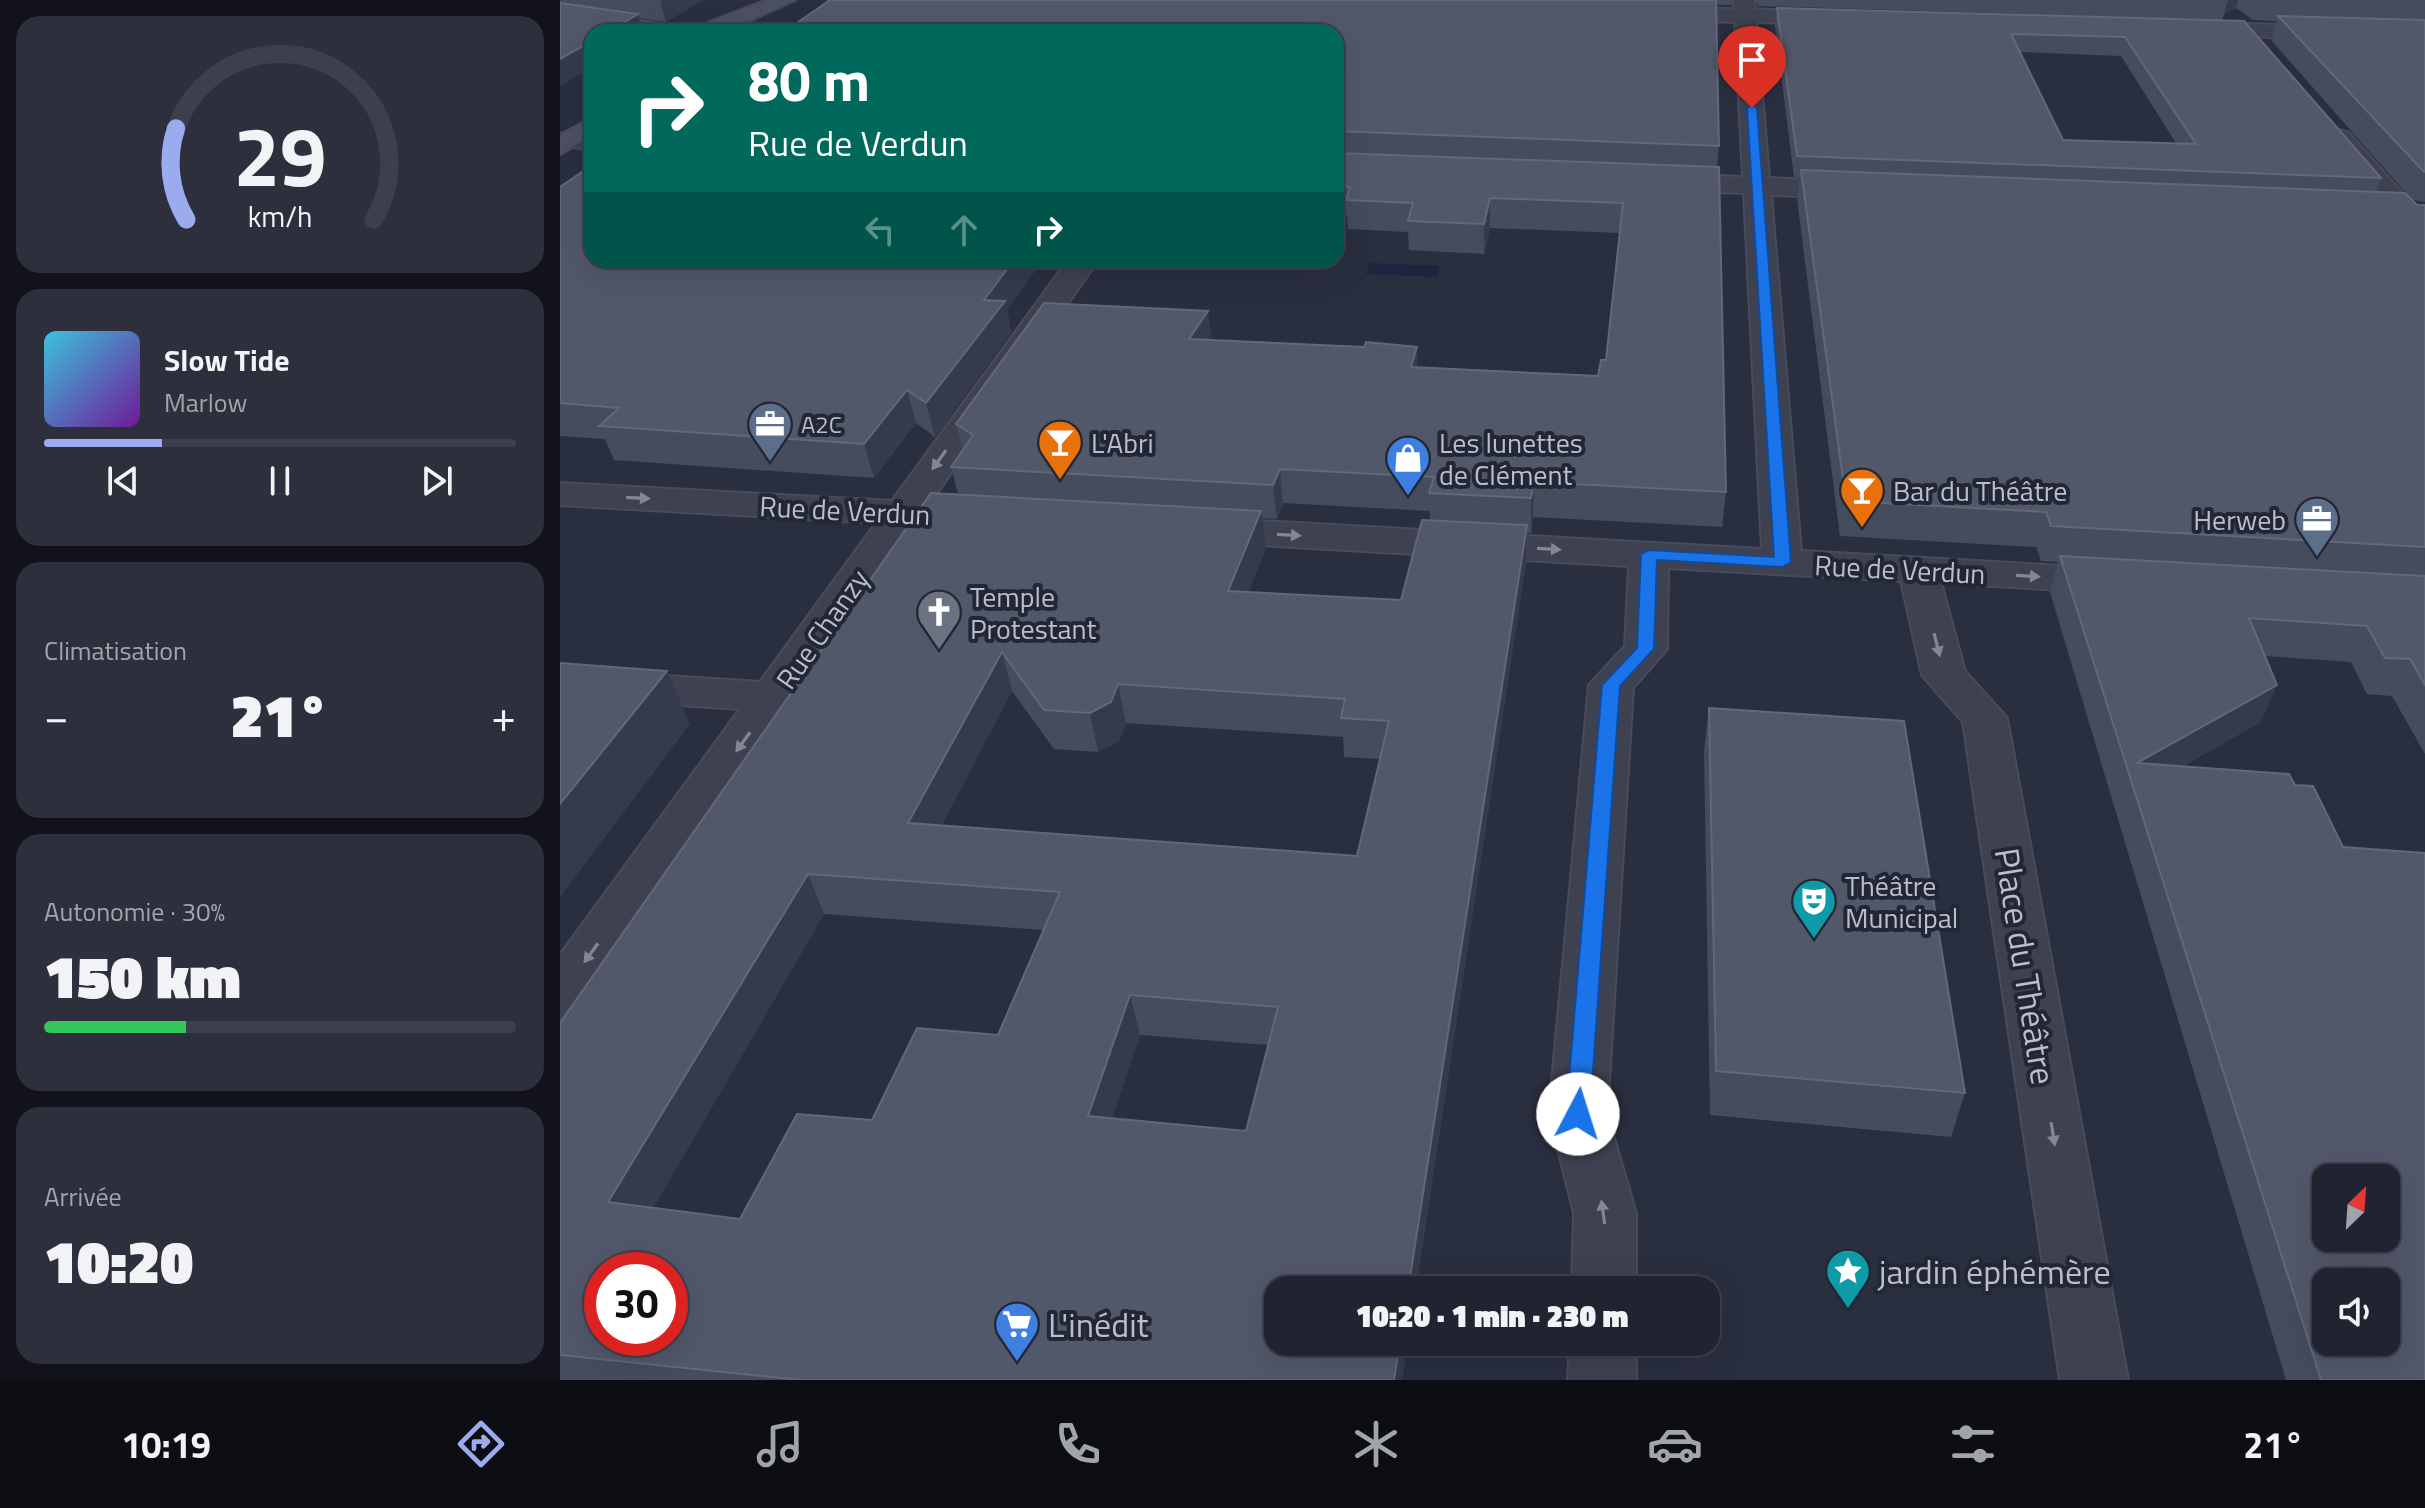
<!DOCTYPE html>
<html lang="fr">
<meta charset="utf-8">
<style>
:root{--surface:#202330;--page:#2d2f3c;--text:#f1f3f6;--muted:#a2a4ab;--line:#3d404c;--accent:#9bacee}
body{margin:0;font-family:"Titillium Web",sans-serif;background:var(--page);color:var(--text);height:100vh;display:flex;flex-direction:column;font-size:30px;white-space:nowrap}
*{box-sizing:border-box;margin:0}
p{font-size:26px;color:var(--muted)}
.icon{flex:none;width:44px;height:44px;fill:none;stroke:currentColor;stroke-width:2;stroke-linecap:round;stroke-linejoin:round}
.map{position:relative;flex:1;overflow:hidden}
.sheet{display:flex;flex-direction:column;gap:16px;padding:16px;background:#12131a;width:560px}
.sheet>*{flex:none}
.guide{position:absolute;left:24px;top:24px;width:760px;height:244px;border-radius:24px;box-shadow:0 8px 32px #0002,0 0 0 2px var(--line);background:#00695c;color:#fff;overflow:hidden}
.needle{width:52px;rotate:25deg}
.fabs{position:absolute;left:1752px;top:1164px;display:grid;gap:16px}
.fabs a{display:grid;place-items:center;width:88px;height:88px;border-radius:16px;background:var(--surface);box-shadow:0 8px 32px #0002,0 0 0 2px var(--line);font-size:40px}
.speed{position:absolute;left:24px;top:1252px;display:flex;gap:16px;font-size:40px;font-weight:700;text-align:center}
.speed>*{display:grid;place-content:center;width:104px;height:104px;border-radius:50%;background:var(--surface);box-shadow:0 8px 32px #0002,0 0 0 2px var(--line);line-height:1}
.speed .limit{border:12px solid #d22;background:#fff;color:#111}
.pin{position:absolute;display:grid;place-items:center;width:68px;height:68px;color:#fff;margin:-82px -34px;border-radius:50% 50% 50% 0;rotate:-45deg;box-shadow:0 0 8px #0007}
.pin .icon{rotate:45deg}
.me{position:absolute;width:88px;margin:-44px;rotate:5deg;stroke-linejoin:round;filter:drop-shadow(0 0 6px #0008)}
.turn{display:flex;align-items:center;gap:28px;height:168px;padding:0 32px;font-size:36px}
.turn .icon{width:104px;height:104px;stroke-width:2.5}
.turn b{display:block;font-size:56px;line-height:68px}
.lanes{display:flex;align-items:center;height:76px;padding:0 32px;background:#0003;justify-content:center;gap:40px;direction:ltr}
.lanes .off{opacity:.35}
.big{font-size:60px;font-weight:800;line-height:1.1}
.sheet .widget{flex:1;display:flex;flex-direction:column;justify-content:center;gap:12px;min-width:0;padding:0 28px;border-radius:24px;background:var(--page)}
.sheet .dial{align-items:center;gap:0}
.dial svg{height:208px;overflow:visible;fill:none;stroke:var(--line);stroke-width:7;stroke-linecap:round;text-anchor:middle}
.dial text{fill:var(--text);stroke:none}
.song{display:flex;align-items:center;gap:24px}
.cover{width:96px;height:96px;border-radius:12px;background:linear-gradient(135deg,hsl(190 70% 55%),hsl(280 70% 35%))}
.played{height:8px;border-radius:4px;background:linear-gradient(90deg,var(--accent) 25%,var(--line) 25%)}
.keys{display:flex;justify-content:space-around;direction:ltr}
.heat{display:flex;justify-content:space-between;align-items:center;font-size:44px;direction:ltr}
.charge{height:12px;border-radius:6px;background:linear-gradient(90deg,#34c759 30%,var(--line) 0)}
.trip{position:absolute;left:704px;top:1276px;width:456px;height:80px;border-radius:24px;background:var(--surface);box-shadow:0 8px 32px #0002,0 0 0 2px var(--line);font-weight:800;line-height:80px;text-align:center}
.tab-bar{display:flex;height:128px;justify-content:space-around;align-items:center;background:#0d0e13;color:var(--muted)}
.tab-bar .icon{width:56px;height:56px}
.tab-bar .selected{color:var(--accent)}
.tab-bar b{font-size:36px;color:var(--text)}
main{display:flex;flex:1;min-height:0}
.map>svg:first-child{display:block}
.water{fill:#1d253e}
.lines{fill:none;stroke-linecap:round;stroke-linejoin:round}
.street-casing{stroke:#474b5a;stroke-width:4}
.secondary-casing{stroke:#474b5a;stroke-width:4}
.street{fill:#3e4250;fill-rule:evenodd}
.secondary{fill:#4c5063;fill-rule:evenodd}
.wall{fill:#454c5e;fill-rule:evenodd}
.shaded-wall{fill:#353b4d}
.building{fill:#52586a;stroke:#626879;stroke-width:2;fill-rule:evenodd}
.oneway{fill:#838693}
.route{fill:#1a73e8;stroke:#114b97;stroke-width:2}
.labels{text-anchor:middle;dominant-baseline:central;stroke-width:8;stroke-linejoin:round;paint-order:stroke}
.far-poi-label{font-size:24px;fill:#bbbeca;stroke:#222736;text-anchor:start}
.poi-label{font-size:28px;fill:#bbbeca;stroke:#222736;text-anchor:start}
.street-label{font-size:28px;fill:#bbbeca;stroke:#222736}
.near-street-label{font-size:34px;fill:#bbbeca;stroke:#222736}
.near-poi-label{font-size:34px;fill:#bbbeca;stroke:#222736;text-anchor:start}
</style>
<main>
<section class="sheet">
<div class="widget dial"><svg viewBox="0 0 100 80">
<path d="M14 69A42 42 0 1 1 86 69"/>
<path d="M14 69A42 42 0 0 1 10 34" stroke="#9bacee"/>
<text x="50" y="56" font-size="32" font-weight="700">29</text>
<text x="50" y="72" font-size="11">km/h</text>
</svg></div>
<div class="widget">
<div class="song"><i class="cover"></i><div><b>Slow Tide</b><p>Marlow</p></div></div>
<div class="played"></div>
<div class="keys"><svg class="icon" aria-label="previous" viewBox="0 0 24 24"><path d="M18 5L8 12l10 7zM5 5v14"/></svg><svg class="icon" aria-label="pause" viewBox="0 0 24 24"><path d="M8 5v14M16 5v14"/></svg><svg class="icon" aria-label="next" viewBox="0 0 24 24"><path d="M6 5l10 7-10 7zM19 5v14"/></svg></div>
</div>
<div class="widget"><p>Climatisation</p>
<div class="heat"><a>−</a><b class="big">21°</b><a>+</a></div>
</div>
<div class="widget"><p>Autonomie · 30%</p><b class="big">150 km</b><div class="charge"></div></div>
<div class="widget"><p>Arrivée</p><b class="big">10:20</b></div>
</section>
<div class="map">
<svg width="1865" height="1380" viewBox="0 0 1865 1380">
<rect width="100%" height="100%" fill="#2a2f40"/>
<path class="water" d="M810,263L880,266L877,277L806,274Z"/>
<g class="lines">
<g class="street-casing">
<path id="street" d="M1174,0H1194L1195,9L1282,14L1286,18L1275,24L1196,22L1209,178L1297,182L1307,184L1310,190L1307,196L1297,198L1211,195L1241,551L1555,569L1569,572L1575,581L1569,590L1555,593L1381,583L1405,671L1447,718L1568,1380H1500L1403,722L1362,675L1341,581L1108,568L1107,649L1073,688L1047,1114L1076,1213V1290H1012L1014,1213L989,1114L1029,685L1065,646L1069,566L645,542L631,538L626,530L631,522L645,518L1202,549L1184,193L1098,190L1089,188L1085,182L1089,176L1098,174L1183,177L1175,22L1096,19L1086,13L1096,7L1174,9Z
M1631,23L1865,28V42L1623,34L1620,29L1623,24Z
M1780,130L1789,133L1865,219V245L1855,242L1771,143L1767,138Z
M8,132L32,133V149L0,146V134Z
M508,260H538L370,503L430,509L436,517L430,525L417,528L355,525L19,1012L0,1019V955L180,709L0,697V669L200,682L316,523L0,505V483L332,501Z
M1010,1342H1076V1380H1008Z"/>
</g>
<g class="secondary-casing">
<path id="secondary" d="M207,0H235L164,32H134L137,27Z
M0,8L113,26L124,32H73L0,20Z
M32,118V136L0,154V135Z"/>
</g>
<use href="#street" class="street"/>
<use href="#secondary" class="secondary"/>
</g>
<path class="wall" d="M0,0H142L106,22L79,18L84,32H32L0,86Z
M270,0H1173L1171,5H1156L1159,146L1157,167L1166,492L1162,527L973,517L971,533H967L966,562L842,1380H0V1023L398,494L391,467L403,450L396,424L648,311L651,340L858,368L1038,376L1046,360L1060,233L930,228L924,254L849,250L848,232L788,229L787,216L776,215V32ZM723,503L870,511V520L841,600L688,592L706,548L702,518L717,519ZM452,691L494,749L538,752L559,741L566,723L783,737L784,757L820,759L797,856L381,826ZM264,914L483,930L438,1035L180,1219L93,1208ZM580,1035L708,1045L686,1131L552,1118Z
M1195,0H1865V202L1852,200L1711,40L1717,21L1693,20L1676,8L1664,14L1662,20L1198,6Z
M1217,8L1684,21L1821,178L1816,192L1857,205H1865V754L1832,696L1807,694L1791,662L1705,656L1701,722L1623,766L1865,1380H1726L1490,592L1498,562L1481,561L1476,547L1280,536L1237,199L1240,177H1234L1215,26ZM1460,52L1561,56L1616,143L1503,140Z
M0,187L447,310L451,332L375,437L356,423L314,478L54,460L45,439L0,436Z
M1149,708L1405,1093L1391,1137L1150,1115L1144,751Z"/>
<path class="shaded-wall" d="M102,0H142L106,22L100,1Z
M1668,0H1678L1676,8L1664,14Z
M78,14L84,32H47Z
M32,41V67L0,86V59Z
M930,198V228L924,254V224Z
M454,260H483L447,310L451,332L375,437L366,403L424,300Z
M648,311L652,342L629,339Z
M857,347L858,379L851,367Z
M347,390L356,423L314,478L304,444Z
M720,469L723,503L717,519L713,485Z
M974,482L973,517L971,533V498Z
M701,511L706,548L674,628L668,591Z
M967,525L966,562L856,1290H848Z
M442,652L452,691L362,863L348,823Z
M107,671L130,724L0,897V804Z
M558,684L566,723L559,741L538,752L530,713Z
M1717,685L1701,722L1575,793L1577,763Z
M248,874L264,914L74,1241L48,1202Z
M570,995L580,1035L540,1155L528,1116Z
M840,1342H848L842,1380H834Z"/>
<path class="building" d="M270,0H1156L1159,146L776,131V32H224Z
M0,3L78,14L47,32H32V41L0,59Z
M1217,8L1684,21L1821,178L1237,156ZM1451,34L1565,37L1636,144L1503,140Z
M1718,16L1865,20V172H1864Z
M776,153L1159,167L1166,492L974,482L971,498L869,493L874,477L720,469L713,485L391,467L413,435L396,424L484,303L648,311L629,339L804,347L806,342L857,347L851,367L1038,376L1041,360H1046L1063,203L930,198L924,224L848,221L853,203L786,200L790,187L776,186Z
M32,165V260H454L424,300L445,301L366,403L347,390L304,444L39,426L59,408L0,403V187Z
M1241,170L1845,193L1857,205H1865V547L1491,526L1486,512L1286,501Z
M371,493L701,511L668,591L841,600L862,520L967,525L848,1290H718V1342H840L834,1380H240L0,1355V1023ZM442,652L484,710L530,713L551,702L558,684L785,699L781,718L829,721L797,856L348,823ZM248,874L500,892L438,1035L357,1028L312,1120L237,1114L180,1219L48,1202ZM570,995L718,1007L686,1131L528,1116ZM42,1270H110V1338H42Z
M1500,556L1865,576V685L1850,659L1825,658L1807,626L1689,618L1717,685L1577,763L1729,774L1735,785L1753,786L1783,847L1865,853V1380H1761ZM1766,1178H1826V1238H1766ZM1766,1282H1826V1342H1766Z
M0,663L107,671L0,804Z
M1149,708L1344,721L1405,1093L1156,1071Z"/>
<defs><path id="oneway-solid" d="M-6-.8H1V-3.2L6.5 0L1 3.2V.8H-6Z" transform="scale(2)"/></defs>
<g class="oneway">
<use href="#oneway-solid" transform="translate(379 460) rotate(126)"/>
<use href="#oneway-solid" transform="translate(78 498) rotate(3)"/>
<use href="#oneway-solid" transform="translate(729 535) rotate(3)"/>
<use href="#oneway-solid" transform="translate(989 549) rotate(3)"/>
<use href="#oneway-solid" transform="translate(1468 576) rotate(3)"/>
<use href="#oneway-solid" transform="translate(1377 645) rotate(76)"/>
<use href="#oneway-solid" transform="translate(183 742) rotate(126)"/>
<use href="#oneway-solid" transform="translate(31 953) rotate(126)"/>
<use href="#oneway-solid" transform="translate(1493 1134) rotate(81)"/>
<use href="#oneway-solid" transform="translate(1043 1212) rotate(-98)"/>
</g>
<path class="route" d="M1192,105L1197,108L1231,562L1222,567L1097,560L1094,649L1060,686L1030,1114L1026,1121L1018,1124L1009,1121L1006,1114L1042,685L1077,648L1081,554L1089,550L1214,557L1187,108Z"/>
<defs>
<g id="office-pin" transform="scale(2.3)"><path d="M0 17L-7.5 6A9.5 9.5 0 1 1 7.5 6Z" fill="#5c6f8a" stroke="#222736"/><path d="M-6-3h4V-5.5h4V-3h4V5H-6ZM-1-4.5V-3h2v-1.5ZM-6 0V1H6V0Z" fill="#fff"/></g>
<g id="bar-pin" transform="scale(2.3)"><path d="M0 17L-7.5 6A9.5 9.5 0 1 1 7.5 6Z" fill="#e8710a" stroke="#222736"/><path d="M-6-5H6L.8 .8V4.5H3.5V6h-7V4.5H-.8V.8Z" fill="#fff"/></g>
<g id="shop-pin" transform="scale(2.3)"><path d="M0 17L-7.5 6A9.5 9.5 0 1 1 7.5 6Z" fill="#3f7fe0" stroke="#222736"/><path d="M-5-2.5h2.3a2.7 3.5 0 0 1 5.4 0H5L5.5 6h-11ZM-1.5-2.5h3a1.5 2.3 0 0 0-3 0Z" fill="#fff"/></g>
<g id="church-pin" transform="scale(2.3)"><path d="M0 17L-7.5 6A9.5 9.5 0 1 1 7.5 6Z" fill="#6b7280" stroke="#222736"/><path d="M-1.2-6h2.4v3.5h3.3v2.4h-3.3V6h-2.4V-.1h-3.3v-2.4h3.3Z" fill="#fff"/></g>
<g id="theatre-pin" transform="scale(2.3)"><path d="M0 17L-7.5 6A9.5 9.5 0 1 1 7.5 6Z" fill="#0f9aa8" stroke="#222736"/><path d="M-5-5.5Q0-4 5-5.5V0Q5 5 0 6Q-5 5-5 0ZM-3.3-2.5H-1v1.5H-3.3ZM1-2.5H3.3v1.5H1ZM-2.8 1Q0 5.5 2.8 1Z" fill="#fff"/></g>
<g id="sight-pin" transform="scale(2.3)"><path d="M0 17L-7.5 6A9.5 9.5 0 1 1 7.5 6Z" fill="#0f9aa8" stroke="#222736"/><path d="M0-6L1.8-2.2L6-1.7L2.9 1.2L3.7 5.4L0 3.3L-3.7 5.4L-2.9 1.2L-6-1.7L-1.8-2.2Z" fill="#fff"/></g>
<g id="supermarket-pin" transform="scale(2.3)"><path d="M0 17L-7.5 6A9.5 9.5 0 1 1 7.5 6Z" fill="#3f7fe0" stroke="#222736"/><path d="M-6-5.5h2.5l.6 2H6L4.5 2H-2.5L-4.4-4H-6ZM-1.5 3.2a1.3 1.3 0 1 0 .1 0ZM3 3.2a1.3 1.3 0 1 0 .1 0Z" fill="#fff"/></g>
</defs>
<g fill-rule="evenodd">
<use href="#office-pin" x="210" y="424"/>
<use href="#bar-pin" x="500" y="442"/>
<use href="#shop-pin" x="848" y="458"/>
<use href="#bar-pin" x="1302" y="490"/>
<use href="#office-pin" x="1757" y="519"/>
<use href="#church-pin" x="379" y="612"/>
<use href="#theatre-pin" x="1254" y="901"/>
<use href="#sight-pin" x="1288" y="1271"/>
<use href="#supermarket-pin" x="457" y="1324"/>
</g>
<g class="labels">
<g class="far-poi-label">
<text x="241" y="424">A2C</text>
</g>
<g class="poi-label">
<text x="531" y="442">L'Abri</text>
<text x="879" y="442">Les lunettes<tspan x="879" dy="32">de Clément</tspan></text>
<text x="1333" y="490">Bar du Théâtre</text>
<text x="1726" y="519" text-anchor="end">Herweb</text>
<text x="410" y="596">Temple<tspan x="410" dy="32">Protestant</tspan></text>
<text x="1285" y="885">Théâtre<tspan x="1285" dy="32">Municipal</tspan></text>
</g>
<g class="street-label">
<text transform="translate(285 510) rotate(3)">Rue de Verdun</text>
<text transform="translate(1340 569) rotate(3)">Rue de Verdun</text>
<text transform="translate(262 629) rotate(-55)">Rue Chanzy</text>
</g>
<g class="near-street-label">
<text transform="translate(1466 966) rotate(81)">Place du Théâtre</text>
</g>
<g class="near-poi-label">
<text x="1319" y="1271">jardin éphémère</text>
<text x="488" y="1324">L'inédit</text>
</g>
</g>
</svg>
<div class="fabs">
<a><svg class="needle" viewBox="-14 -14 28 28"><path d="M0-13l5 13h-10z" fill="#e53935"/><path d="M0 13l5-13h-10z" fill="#a2a4ab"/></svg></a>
<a><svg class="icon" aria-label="sound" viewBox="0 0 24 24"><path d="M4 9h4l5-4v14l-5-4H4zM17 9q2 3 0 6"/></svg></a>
</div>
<div class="speed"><div class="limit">30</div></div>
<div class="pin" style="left:1192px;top:108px;background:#d93025"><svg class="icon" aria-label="arrive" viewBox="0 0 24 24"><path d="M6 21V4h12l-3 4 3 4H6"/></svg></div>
<svg class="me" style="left:1018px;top:1114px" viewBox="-20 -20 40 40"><circle r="19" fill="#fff"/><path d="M0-13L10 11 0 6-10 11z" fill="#1a73e8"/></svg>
<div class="trip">10:20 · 1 min · 230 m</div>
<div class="guide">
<div class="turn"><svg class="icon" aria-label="right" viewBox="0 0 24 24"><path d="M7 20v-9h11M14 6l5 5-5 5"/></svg><div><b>80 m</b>Rue de Verdun</div></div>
<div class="lanes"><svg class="icon off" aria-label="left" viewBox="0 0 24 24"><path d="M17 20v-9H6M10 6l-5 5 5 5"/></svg><svg class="icon off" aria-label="ahead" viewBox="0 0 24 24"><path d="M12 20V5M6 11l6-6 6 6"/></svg><svg class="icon" aria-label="right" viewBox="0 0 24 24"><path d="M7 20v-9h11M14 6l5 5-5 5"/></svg></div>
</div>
</div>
</main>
<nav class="tab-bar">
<b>10:19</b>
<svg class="icon selected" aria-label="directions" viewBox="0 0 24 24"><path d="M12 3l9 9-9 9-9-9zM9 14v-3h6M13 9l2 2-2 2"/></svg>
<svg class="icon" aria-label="music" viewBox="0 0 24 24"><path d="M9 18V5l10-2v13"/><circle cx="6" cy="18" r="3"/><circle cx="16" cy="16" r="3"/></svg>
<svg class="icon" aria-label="phone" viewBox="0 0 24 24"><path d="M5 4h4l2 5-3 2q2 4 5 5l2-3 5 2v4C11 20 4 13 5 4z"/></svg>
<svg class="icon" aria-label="climate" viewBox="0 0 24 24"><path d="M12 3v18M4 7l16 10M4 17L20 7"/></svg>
<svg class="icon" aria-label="car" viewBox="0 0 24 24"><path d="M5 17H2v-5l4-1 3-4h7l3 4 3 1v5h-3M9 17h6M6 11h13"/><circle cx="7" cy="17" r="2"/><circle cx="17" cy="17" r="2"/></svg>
<svg class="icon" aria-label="filters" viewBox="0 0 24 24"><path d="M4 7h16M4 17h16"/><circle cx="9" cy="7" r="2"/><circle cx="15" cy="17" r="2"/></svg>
<b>21°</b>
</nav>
